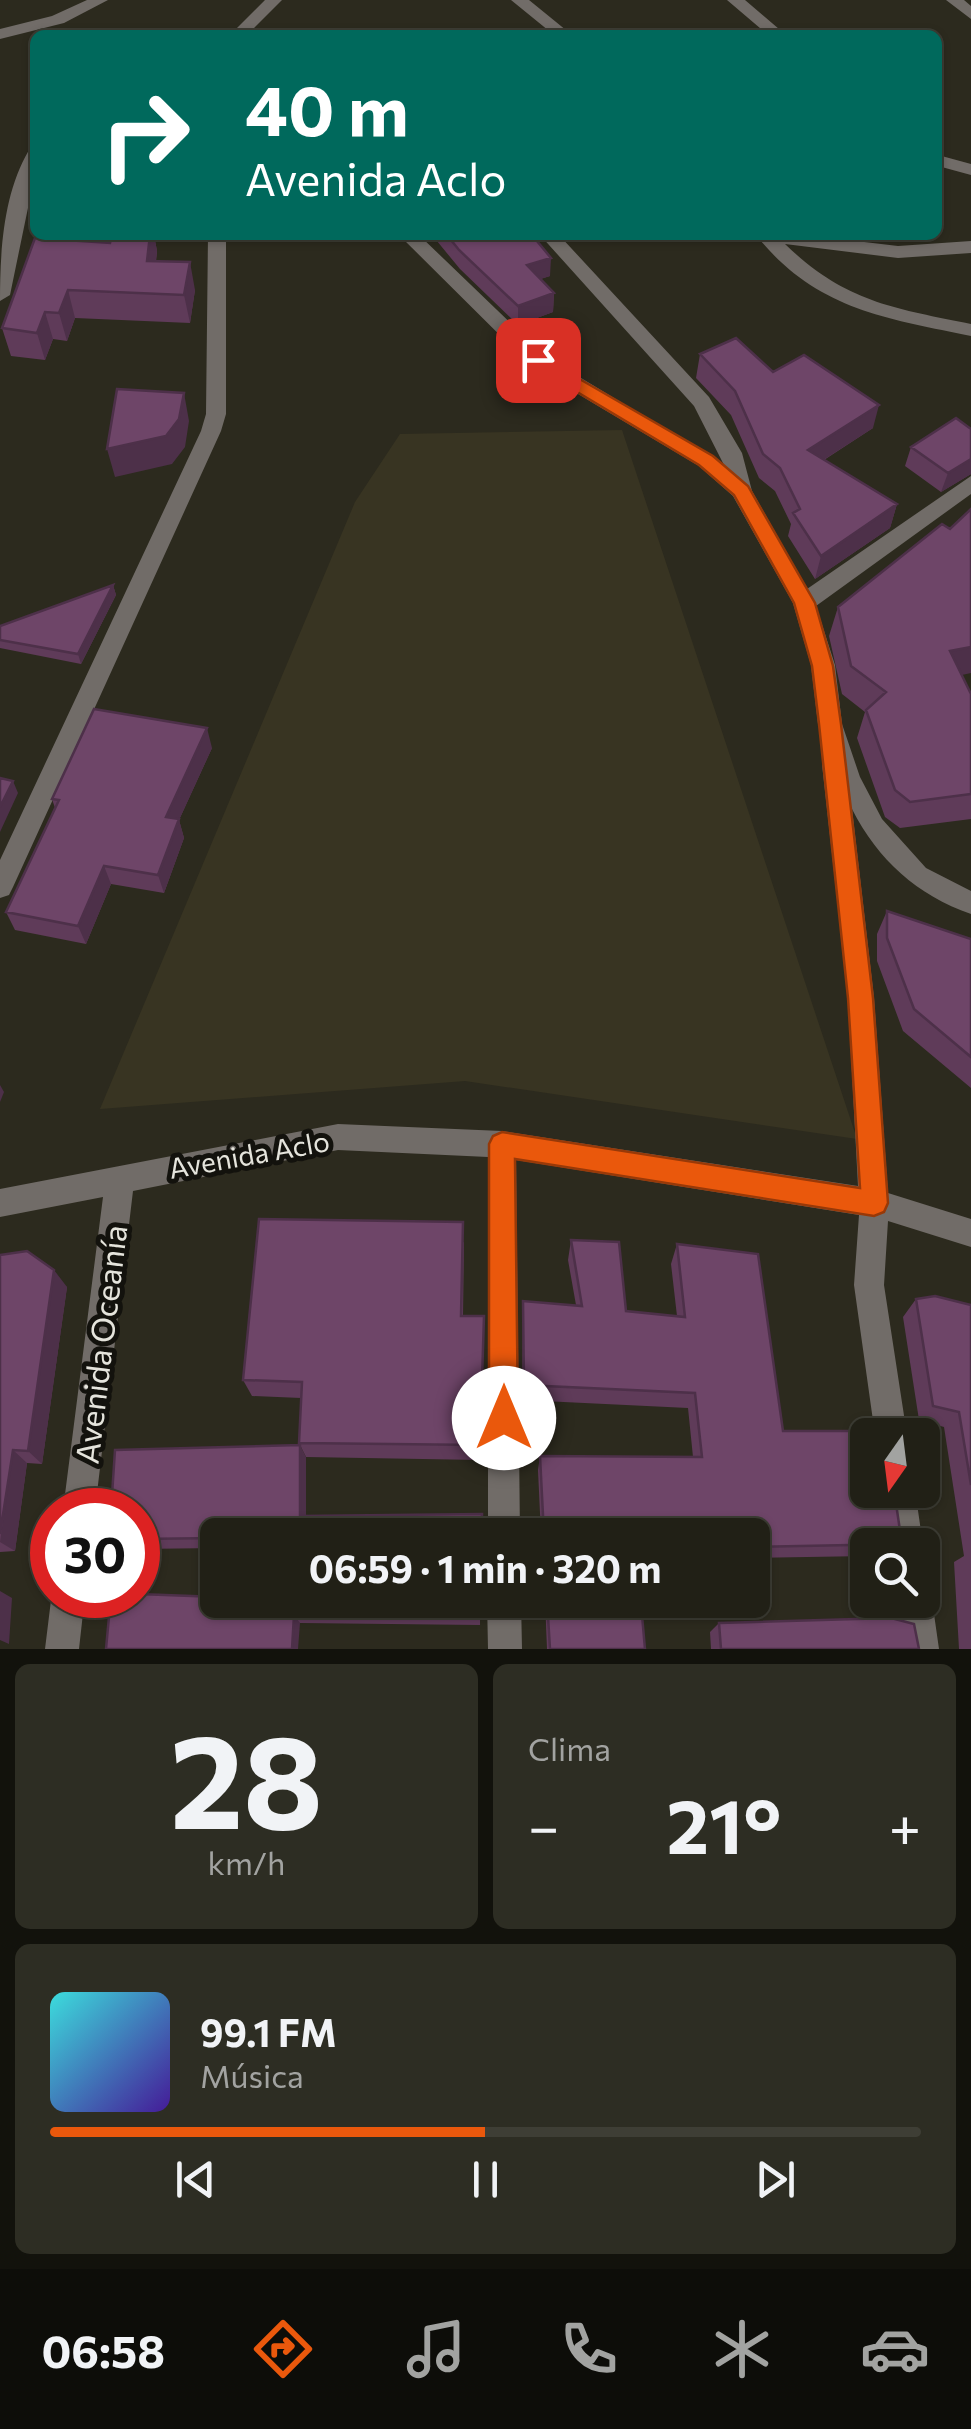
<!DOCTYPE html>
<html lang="es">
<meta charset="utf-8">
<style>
:root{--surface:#212016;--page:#2d2d23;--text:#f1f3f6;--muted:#a2a3a1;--line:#3e3e35;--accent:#ea580c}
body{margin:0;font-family:Commissioner,sans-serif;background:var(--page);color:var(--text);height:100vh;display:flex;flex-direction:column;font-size:38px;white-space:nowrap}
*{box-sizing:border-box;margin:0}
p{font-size:32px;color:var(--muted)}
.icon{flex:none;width:55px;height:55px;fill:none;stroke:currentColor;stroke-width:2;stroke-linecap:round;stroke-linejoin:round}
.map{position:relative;height:1649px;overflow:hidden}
.drawer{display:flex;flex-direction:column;gap:15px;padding:15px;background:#12120c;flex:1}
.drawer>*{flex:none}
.banner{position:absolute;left:30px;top:30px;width:912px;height:210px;border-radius:15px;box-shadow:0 2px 8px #0004,0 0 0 2px var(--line);background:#00695c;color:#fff;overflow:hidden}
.needle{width:65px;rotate:194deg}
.fabs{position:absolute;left:850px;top:1418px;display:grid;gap:20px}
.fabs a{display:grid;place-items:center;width:90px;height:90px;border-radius:15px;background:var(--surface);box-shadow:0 2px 8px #0004,0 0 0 2px var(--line);font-size:50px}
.speed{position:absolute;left:30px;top:1488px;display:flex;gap:20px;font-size:50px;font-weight:700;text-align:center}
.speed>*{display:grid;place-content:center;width:130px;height:130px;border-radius:50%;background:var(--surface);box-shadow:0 2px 8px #0004,0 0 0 2px var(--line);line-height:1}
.speed .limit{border:15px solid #d22;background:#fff;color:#111}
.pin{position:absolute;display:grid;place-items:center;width:85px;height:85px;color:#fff;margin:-42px;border-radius:20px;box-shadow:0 5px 15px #0006}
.me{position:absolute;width:110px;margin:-55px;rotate:0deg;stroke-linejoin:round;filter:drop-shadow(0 0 8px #0008)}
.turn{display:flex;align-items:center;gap:35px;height:210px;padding:0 50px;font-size:45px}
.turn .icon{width:130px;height:130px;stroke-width:2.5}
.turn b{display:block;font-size:70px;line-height:85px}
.big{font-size:75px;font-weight:700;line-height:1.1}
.drawer .widget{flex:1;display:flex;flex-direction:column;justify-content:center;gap:15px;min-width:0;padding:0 35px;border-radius:15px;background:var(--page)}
.drawer .dial{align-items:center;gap:0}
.dial b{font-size:130px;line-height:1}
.song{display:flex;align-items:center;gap:30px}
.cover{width:120px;height:120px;border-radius:15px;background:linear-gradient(135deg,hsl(180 70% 55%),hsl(260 70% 35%))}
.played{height:10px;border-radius:5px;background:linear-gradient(90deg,var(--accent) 50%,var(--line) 50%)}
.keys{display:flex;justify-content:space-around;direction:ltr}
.heat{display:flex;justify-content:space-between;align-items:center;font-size:55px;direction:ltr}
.drawer .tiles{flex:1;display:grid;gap:15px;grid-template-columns:1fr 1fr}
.widget:last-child{grid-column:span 2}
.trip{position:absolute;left:200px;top:1518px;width:570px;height:100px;border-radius:15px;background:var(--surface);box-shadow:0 2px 8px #0004,0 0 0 2px var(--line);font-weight:700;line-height:100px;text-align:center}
.tabs{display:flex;height:160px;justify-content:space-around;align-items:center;background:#0d0d09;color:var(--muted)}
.tabs .icon{width:70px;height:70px}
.tabs .active{color:var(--accent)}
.tabs b{font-size:45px;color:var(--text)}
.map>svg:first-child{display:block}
.built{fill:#383422}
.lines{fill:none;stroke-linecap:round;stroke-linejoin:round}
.minor{fill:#716c68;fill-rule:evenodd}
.wall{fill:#5f3b59}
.shaded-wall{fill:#4d3049}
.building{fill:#6e4568;stroke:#4d3049;stroke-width:2.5}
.route{fill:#ea580c;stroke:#983908;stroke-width:2.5}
.labels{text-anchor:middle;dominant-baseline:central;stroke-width:10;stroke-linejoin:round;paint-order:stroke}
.street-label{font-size:28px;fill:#e5e4dc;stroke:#13120d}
.near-street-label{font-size:32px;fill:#e5e4dc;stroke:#13120d}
</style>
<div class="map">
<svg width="971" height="1649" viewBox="0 0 971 1649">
<rect width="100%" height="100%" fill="#2c2a1e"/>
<path class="built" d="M622,430L857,1139L465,1081L100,1109L355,502L400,434Z"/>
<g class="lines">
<path class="minor" d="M87,0H108L64,23L0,39V29L52,16Z
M265,0H282L247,35H230Z
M511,0H529L572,35H554Z
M727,0H745L786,35H768Z
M946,0H964L971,6V19Z
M35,149V174L10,295L0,301C0,252 3,194 29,150Z
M938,155L971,164V175L938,166Z
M208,235H226V414L221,431L13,887L9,895L0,898V860L201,431L206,414Z
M399,235H419L545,356L724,465L694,406L540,235H559L709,397L742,453L752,491L807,589L971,476V494L816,606L835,665L842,724L860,777L882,819L926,868L971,891V914C917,895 878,860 852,809L874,998L888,1193L971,1219V1247L888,1221L884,1285L907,1435H875L854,1285L859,1215L516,1160L520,1535H488V1157L338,1150L133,1191L95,1510H63L103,1197L0,1217V1189L338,1124L502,1131L858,1186L848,998L822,764L829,756L818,724L811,665L793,603L733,496L699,466L531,366Z
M756,235H805L898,246L971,241V253L898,258L785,244C845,302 893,308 971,324V336C884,318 815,309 756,235Z
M883,1490H915L923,1545L922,1547L891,1545Z
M922,1586L932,1600L939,1649H905L898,1600H922Z
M52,1592L85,1595L79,1649H45Z
M487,1600H521L522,1649H488Z"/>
</g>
<path class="wall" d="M112,235H154L157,251L156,262L195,290L190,323L75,318L67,341L53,339L45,360L11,356L2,328L110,243Z
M432,235H532L550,276L540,279L554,293L553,312L518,325L460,269Z
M700,354L773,372L873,428L824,460L897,504L890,528L815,579L788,536L791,524L775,491L759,478L731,415L696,378Z
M971,429V474L941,492L905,466L911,447Z
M113,585L116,595L81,664L0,648V626Z
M838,607L962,675L971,694V819L900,828L885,817L857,738L865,712L842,694L829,636Z
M212,748L179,820L184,838L164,893L111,884L86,944L15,930L6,912L55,808L52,799Z
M887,911L971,939V1088L903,1031L877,961V934Z
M571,1240L626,1311L677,1316L671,1264L677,1244L783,1431L868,1545V1556L752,1558V1535H541L538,1470L540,1456L693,1457L688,1408L522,1400L523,1301L576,1305L568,1260Z
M464,1242L463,1316H484L480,1460L306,1457L299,1443L301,1398L252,1396L243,1380Z
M0,1255L67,1287L42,1464L27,1463L15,1551L0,1552Z
M916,1299L971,1305V1649H959L954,1562L964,1556L944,1427L919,1420L903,1317Z
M306,1457L218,1535V1548L138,1549V1510Z
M218,1600H480V1625L300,1623Z
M545,1600H716L717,1605L709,1614L642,1613L645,1649H547Z
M719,1623L919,1649H711L710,1632Z"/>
<path class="shaded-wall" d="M150,235H154L157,251L152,289L147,261Z
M551,258L550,276L526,284L527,265Z
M190,262L195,290L190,323L184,295Z
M68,290L75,318L67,341L59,313Z
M554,293L553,312L518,325V306Z
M45,312L53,339L45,360L37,333Z
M184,393L189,421L185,447L172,464L115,477L107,449Z
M879,405L873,428L803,473L808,450Z
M971,459V474L941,492L948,473Z
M897,504L890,528L815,579L821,556Z
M113,585L116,595L81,664L78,654Z
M971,647V673L939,680L950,651Z
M207,728L212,748L179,820L184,838L164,893L158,875L166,817Z
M13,781L18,793L0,832V807Z
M104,866L111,884L86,944L78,926Z
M0,1085L4,1092L0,1102Z
M54,1270L67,1287L42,1464L28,1451Z
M300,1445L306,1457V1527L300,1516Z
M13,1450L27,1463L15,1551L0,1542Z
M0,1591L12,1598L9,1644L0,1640Z
M294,1615L300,1623L298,1649H292Z"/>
<path class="building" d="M112,235H150L147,261L190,262L184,295L68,290L59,313L45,312L37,333L2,328L35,238L110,243Z
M447,235H532L551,258L527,265L554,293L518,306L459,250Z
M736,338L773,372L804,355L879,405L808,450L897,504L821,556L793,513L800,509L780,468L763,454L735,391L700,354Z
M117,389L184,393L179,419L166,436L107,449Z
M956,418L971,429V459L948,473L911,447Z
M971,509V647L950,651L971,694V794L910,802L895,790L866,710L886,692L851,666L838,607L942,524L950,529Z
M113,585L78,654L0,640V626Z
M94,709L207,728L166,817L179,819L158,875L104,866L78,926L6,912L59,800L52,799Z
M0,778L13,781L0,807Z
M887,911L971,939V1057L914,1009L887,938Z
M259,1219L463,1222L461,1316H484L480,1445L299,1443L302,1382L243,1380Z
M571,1240L619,1242L626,1311L685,1317L677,1244L758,1254L783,1431H886L887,1435H868V1490H894L902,1544L752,1547V1535H544L540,1456L702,1457L695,1393L524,1385L523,1301L582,1306Z
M27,1251L54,1270L28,1451L13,1450L0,1534V1255Z
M935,1296L971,1305V1485L959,1412L933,1406L916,1299Z
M300,1445V1516L482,1514V1535H218V1538L138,1539V1510H111L115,1450Z
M138,1594L218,1597V1600H480V1618L294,1615L292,1649H106L111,1595Z
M547,1600H716L717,1605L641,1604L645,1649H550Z
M891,1618L914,1624L919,1649H721L719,1623Z"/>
<path class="route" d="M538,355L713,456L748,486L815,603L833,666L841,724L873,998L888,1203L884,1212L874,1216L515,1159L518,1418L514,1428L504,1432L493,1428L489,1418V1144L493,1136L502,1132L860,1188L848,998L819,724L812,666L794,603L734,495L699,465L532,365L529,360Z"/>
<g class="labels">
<g class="street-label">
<text transform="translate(249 1154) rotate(-10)">Avenida Aclo</text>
</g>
<g class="near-street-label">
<text transform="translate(100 1344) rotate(-83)">Avenida Oceanía</text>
</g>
</g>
</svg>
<div class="fabs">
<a><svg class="needle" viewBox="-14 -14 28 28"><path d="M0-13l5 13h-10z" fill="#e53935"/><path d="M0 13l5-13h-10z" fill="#a2a3a1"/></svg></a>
<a><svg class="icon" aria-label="search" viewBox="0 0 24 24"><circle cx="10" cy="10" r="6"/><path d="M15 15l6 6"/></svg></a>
</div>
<div class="speed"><div class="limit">30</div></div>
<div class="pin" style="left:538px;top:360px;background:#d93025"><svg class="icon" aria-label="arrive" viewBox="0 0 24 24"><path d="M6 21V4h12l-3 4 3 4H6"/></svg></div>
<svg class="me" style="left:504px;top:1418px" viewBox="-20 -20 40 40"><circle r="19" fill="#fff"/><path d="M0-13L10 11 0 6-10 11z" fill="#ea580c"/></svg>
<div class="trip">06:59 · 1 min · 320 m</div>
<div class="banner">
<div class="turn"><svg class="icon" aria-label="right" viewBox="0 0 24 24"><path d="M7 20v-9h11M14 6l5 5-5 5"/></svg><div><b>40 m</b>Avenida Aclo</div></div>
</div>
</div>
<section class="drawer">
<div class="tiles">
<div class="widget dial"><b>28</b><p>km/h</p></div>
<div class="widget"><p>Clima</p>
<div class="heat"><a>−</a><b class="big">21°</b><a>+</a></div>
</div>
<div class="widget">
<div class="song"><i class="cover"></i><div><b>99.1 FM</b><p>Música</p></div></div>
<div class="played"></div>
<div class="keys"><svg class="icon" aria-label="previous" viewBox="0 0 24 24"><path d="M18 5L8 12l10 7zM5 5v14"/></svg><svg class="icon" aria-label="pause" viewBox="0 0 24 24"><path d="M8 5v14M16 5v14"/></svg><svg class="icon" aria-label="next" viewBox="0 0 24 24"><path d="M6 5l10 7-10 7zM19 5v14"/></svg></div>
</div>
</div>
</section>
<nav class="tabs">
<b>06:58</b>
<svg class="icon active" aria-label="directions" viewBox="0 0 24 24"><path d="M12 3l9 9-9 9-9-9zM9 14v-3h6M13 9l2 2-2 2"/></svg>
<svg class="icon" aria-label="music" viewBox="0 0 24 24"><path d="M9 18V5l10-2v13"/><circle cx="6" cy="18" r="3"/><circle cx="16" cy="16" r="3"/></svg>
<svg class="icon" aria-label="phone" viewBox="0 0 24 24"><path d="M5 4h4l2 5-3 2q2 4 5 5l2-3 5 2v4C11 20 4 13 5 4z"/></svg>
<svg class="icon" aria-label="climate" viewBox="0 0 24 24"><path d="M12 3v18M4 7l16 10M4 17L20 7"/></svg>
<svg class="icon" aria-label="car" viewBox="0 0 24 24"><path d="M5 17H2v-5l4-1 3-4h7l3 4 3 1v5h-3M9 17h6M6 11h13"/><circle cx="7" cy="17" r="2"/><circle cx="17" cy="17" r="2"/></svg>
</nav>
